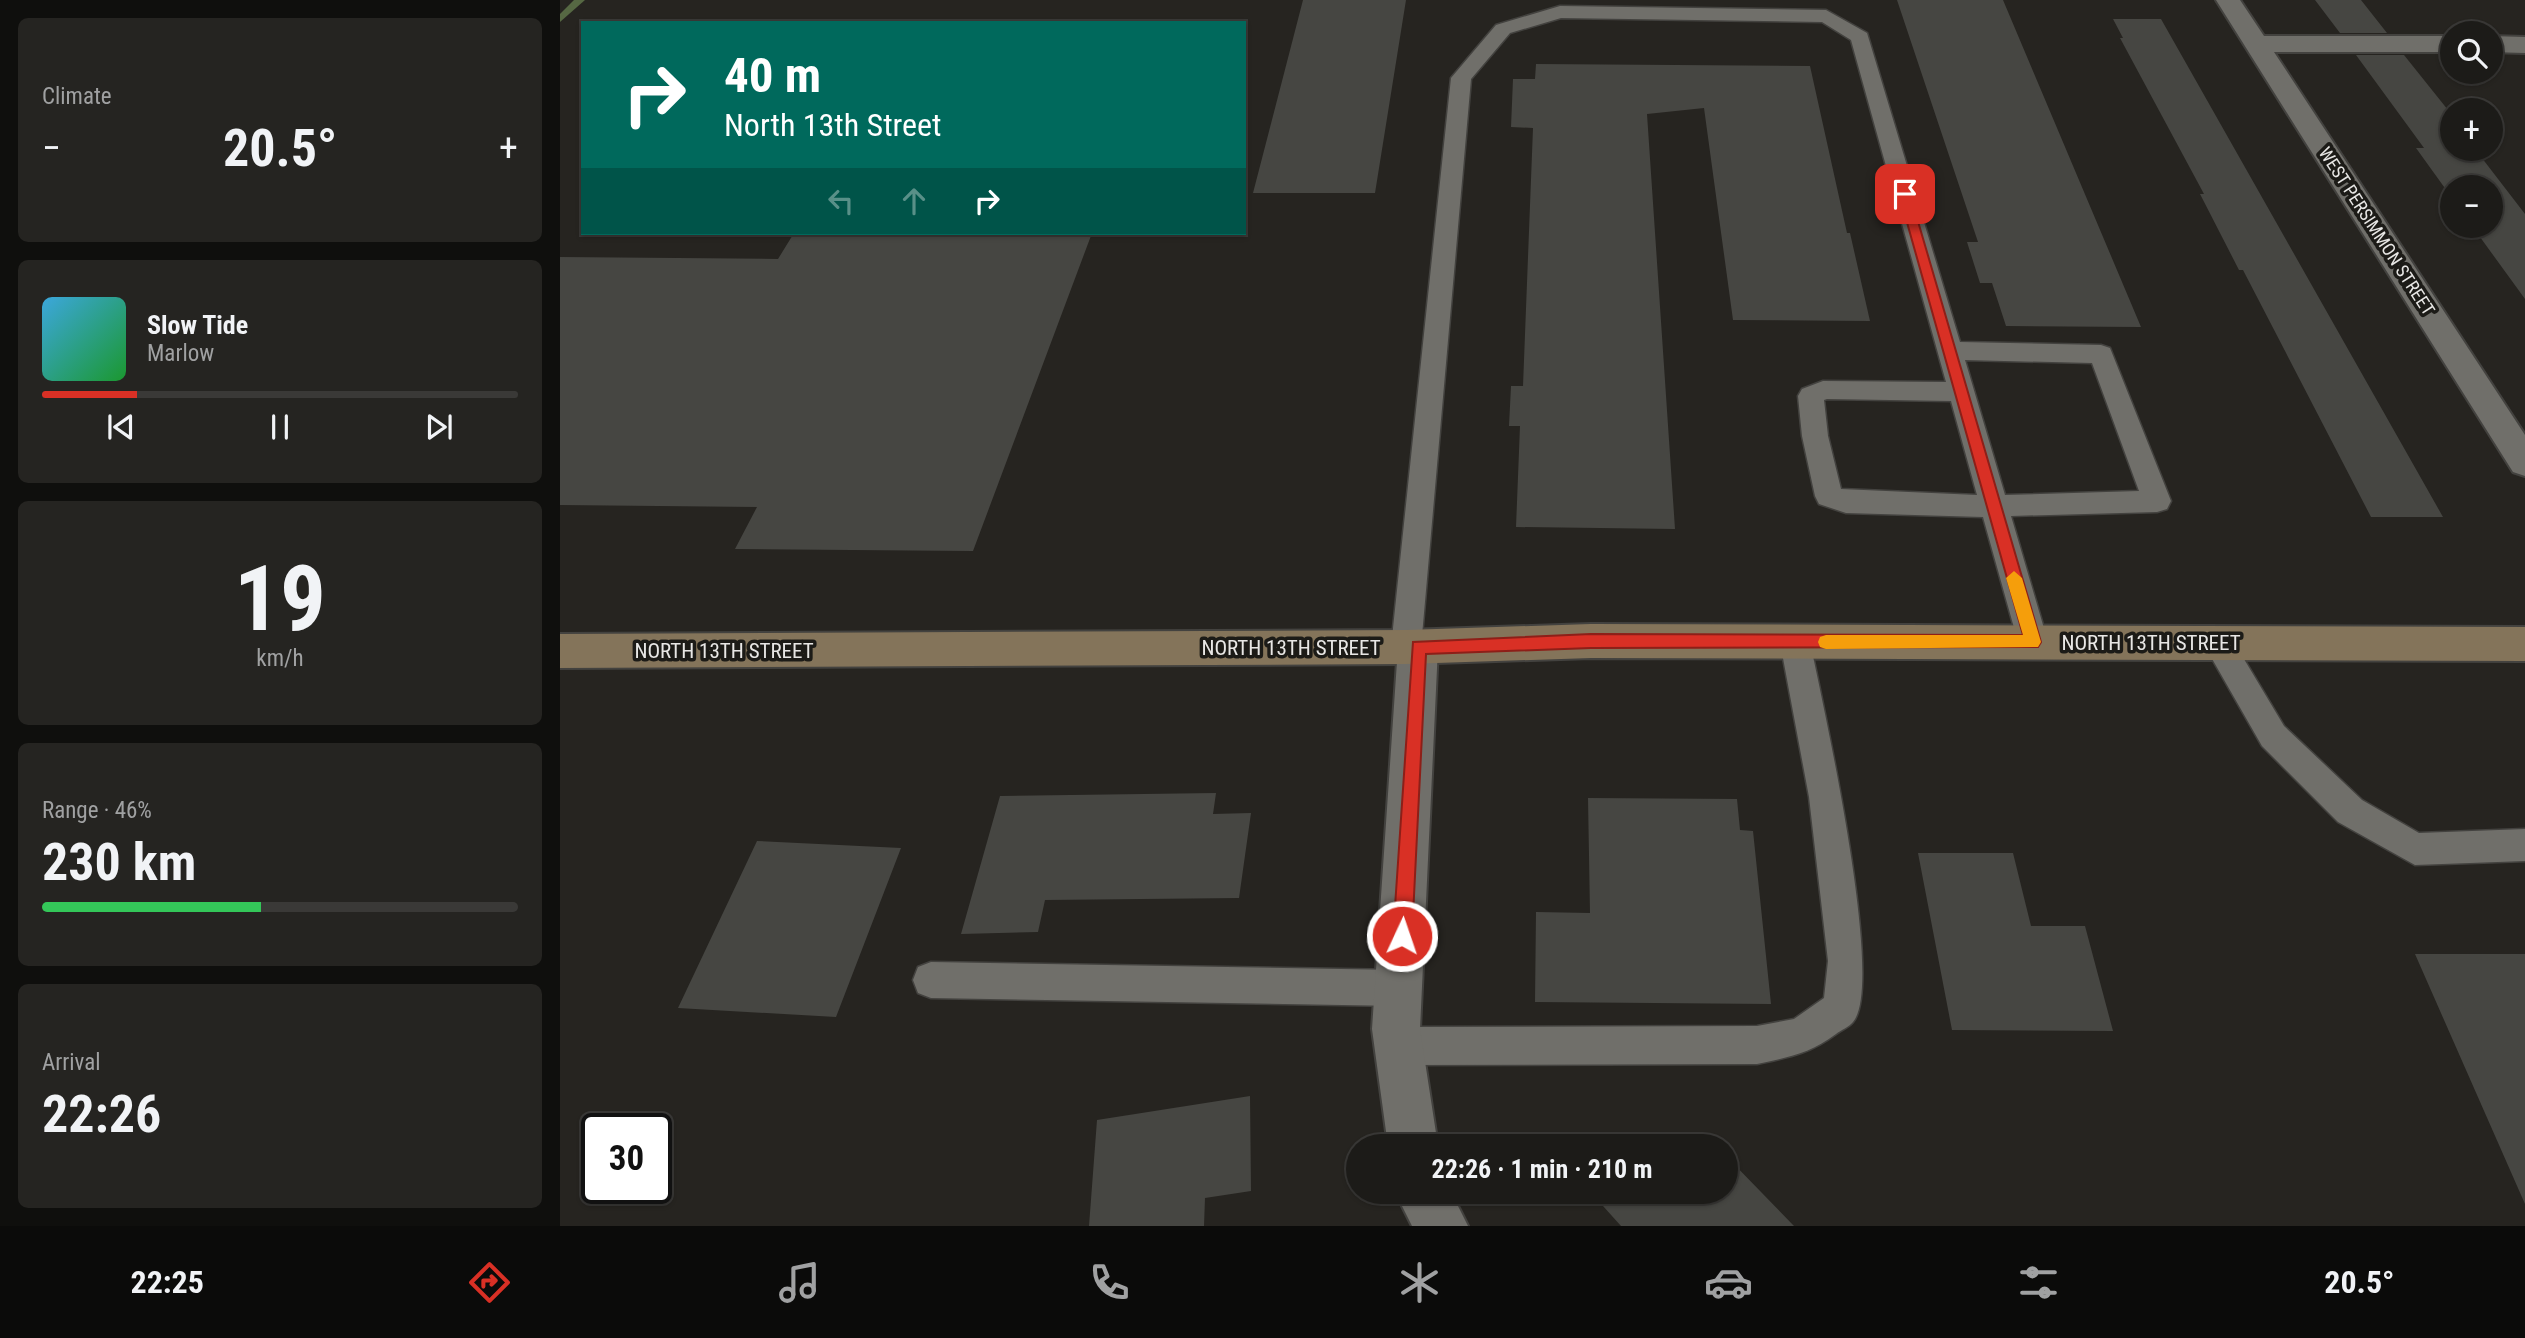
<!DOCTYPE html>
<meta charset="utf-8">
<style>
:root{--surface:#1c1b18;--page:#252421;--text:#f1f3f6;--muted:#a0a1a2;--line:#3a3937;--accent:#d93025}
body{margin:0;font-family:"Roboto Condensed",sans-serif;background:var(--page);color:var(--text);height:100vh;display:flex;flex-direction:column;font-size:26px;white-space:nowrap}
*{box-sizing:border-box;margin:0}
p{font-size:23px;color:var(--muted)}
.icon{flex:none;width:38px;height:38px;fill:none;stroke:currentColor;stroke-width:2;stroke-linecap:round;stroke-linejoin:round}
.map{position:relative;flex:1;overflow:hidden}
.side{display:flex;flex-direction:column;gap:18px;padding:18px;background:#0f0f0d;width:560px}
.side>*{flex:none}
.banner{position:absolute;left:21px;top:21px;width:665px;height:214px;border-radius:0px;box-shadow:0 2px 5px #0004,0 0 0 2px var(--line);background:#00695c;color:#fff;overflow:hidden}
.tools{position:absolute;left:1880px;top:21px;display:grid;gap:14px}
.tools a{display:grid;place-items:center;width:63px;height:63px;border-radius:50%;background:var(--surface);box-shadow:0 2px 5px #0004,0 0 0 2px var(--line);font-size:35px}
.speed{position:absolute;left:21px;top:1113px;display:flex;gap:14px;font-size:35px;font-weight:700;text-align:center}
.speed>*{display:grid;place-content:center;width:91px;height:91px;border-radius:50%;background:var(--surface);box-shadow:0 2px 5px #0004,0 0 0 2px var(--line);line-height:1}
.speed .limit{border:4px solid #111;border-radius:10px;background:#fff;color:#111}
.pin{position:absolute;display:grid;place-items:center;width:60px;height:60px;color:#fff;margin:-30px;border-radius:14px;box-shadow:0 4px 10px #0006}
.me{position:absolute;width:77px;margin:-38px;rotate:3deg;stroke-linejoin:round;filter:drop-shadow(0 0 5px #0008)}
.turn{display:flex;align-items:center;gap:24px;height:147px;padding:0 28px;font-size:32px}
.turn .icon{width:91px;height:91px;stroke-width:2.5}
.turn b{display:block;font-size:49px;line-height:60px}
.lanes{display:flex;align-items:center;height:66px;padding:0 28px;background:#0003;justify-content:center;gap:35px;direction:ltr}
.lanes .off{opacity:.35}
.big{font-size:52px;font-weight:700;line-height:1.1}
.side .widget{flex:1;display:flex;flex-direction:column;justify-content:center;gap:10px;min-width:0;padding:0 24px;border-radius:10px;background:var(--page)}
.side .dial{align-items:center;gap:0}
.dial b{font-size:91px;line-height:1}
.song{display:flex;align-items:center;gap:21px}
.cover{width:84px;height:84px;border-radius:10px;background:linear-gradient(135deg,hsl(200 70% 55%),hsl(130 70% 35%))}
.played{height:7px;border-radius:4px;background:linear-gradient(90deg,var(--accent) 20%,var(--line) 20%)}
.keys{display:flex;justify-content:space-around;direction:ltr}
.heat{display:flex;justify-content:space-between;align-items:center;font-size:38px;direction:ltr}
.charge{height:10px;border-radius:5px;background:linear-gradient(90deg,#34c759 46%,var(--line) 0)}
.trip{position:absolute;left:786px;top:1134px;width:392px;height:70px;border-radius:35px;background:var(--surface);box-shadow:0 2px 5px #0004,0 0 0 2px var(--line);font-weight:700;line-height:70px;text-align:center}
.tabs{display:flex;height:112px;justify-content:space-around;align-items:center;background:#0b0b0a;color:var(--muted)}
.tabs .icon{width:49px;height:49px}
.tabs .current{color:var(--accent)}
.tabs b{font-size:32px;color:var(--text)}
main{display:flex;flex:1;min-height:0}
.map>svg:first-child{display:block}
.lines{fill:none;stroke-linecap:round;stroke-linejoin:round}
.stream{fill:#566843;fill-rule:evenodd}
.building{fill:#464642}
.lane-casing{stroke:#43423f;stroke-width:3}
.street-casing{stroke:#43423f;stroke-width:4}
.secondary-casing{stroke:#43423f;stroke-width:4}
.lane{fill:#706f6a;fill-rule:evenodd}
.street{fill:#706f6a;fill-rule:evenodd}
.secondary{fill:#84745a;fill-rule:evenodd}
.route{fill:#d93025;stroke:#8d1f18;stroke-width:2}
.slow{fill:#f59e0b}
.labels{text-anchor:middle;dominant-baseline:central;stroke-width:7;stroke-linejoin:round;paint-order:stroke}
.far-street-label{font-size:18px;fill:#e8e7e5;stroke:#1c1b17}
.street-label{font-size:21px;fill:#e8e7e5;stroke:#1c1b17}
</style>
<main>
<section class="side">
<div class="widget"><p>Climate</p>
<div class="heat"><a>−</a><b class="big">20.5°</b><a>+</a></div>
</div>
<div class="widget">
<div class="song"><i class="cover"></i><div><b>Slow Tide</b><p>Marlow</p></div></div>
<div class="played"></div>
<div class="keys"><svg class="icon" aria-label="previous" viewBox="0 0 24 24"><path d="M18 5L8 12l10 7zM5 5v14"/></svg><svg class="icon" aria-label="pause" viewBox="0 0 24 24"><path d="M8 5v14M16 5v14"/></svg><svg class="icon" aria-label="next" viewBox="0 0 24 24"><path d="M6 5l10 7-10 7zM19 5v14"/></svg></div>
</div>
<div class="widget dial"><b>19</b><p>km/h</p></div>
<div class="widget"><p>Range · 46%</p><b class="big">230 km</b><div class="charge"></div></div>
<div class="widget"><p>Arrival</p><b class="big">22:26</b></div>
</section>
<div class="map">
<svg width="1965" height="1226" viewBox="0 0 1965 1226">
<rect width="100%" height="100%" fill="#262420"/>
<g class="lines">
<path class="stream" d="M14,0H25L0,22V14Z"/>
</g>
<path class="building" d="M743,0H846L815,193H693Z
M1337,0H1443L1581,327L1446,326L1432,283H1420L1407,242H1418Z
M1755,0H1801L1827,33H1780Z
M1553,19H1601L1883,517H1811L1683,270H1679L1640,194H1644L1560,38H1563Z
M1796,55H1844L1892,115V149H1915L1965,214V299L1912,226H1930V187H1892V198L1856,148H1864Z
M976,64L1250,66L1287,233H1290L1310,321L1173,320L1144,108L1087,114L1115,529L956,527L960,426H949L951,386H963L973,128L951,127L953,79H975Z
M234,233H532L413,551L175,549L197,507L0,505V257L218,259Z
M656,793L653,814L691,813L679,898L485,900L478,932L401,934L440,796Z
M1028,798L1177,799L1180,830L1193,831L1211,1004L975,1002L976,912L1030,913Z
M197,841L341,848L276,1017L118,1008Z
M1358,853H1453L1471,926H1525L1553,1031L1392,1030Z
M1855,954H1965V1204Z
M690,1096L691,1191L645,1198L644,1226H529L537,1120Z
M1166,1156L1234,1226H1061L1043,1206L1055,1192H1166Z"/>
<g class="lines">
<g class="lane-casing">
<path id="lane" d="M1000,6L1266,10L1307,33L1400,342L1541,345L1550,348L1611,501L1607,509L1597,512L1451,516L1488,642L1484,651L1473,655L1462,651L1458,642L1423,517L1286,513L1259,504L1255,496L1242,436L1238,396L1242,389L1263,381L1386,382L1291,40L1262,22L1001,18L950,33L911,79L861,647L857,656L846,660L835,656L831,647L891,78L936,25ZM1405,360L1532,363L1579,491L1445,495ZM1267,399L1391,401L1417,495L1281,489L1268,436L1264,400Z
M1235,629L1246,633L1250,642C1262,700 1326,984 1293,1022C1289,1027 1281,1030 1276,1034C1249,1054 1229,1057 1197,1064L838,1065L825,1059L819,1046L825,1033L838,1027L1197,1026L1234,1019L1264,998L1268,961L1249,797L1220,642L1224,633Z
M1658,630L1669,634L1724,726L1802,800L1859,833L1965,829V861L1855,865L1778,822L1702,746L1643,643L1647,634Z
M371,962L839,970L852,975L857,988L852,1001L839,1006L371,998L358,993L353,980L358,967Z"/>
</g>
<g class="street-casing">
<path id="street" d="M1656,0H1680L1704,36H1892V52H1714L1965,435V476L1953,472Z
M1930,36L1965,37V53L1930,52Z
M858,630L872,635L878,647L860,1029L878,1146H828L812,1029L838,647L844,635Z
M835,1192H891L908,1226H852Z"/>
</g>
<g class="secondary-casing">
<path id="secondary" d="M1031,624L1965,627V661L1031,658L846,664L0,668V634L846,630Z"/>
</g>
<use href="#lane" class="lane"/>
<use href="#street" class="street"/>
<use href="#secondary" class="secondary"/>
</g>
<path class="route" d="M1345,190L1350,194L1481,642L1478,647L1031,648L866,654L852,936L849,942L842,945L835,942L833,936L853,642L1031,634L1463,635L1339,194Z"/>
<path class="slow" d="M1454,571L1462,578L1481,642L1478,647L1266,649L1260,647L1258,642L1260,637L1266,635H1463L1446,578Z"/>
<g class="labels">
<g class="far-street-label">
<text transform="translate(1817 231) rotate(57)">WEST PERSIMMON STREET</text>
</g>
<g class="street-label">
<text x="1591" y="643">NORTH 13TH STREET</text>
<text x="731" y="648">NORTH 13TH STREET</text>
<text x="164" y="651">NORTH 13TH STREET</text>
</g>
</g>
</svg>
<div class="tools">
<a><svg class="icon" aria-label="search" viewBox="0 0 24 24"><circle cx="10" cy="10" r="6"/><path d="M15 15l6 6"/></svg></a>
<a>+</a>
<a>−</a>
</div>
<div class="speed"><div class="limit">30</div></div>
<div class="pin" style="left:1345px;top:194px;background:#d93025"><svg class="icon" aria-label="arrive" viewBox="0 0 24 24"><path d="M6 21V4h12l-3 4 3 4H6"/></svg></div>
<svg class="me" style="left:842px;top:936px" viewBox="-20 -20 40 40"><circle r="17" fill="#d93025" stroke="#fff" stroke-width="3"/><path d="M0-11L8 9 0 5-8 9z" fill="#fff"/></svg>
<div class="trip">22:26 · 1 min · 210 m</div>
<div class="banner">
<div class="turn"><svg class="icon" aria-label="right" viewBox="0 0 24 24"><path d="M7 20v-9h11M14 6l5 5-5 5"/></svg><div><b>40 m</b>North 13th Street</div></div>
<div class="lanes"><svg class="icon off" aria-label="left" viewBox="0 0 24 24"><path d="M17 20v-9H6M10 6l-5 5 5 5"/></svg><svg class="icon off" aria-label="ahead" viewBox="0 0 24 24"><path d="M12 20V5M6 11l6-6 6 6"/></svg><svg class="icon" aria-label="right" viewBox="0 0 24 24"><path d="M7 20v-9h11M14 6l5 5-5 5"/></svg></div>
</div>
</div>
</main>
<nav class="tabs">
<b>22:25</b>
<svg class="icon current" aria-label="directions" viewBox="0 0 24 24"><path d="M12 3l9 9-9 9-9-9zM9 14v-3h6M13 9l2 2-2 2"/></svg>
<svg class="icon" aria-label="music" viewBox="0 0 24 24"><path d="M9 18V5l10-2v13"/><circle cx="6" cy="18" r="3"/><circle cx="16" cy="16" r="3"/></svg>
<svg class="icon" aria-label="phone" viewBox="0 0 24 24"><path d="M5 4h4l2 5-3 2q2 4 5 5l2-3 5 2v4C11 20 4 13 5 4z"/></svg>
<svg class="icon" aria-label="climate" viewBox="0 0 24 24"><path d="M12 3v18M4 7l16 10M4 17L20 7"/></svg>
<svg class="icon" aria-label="car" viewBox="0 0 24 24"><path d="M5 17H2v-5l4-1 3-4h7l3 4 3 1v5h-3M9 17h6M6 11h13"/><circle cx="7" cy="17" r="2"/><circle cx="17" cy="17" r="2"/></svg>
<svg class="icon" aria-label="filters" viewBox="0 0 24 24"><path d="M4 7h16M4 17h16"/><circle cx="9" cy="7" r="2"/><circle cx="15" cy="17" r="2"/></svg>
<b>20.5°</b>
</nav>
